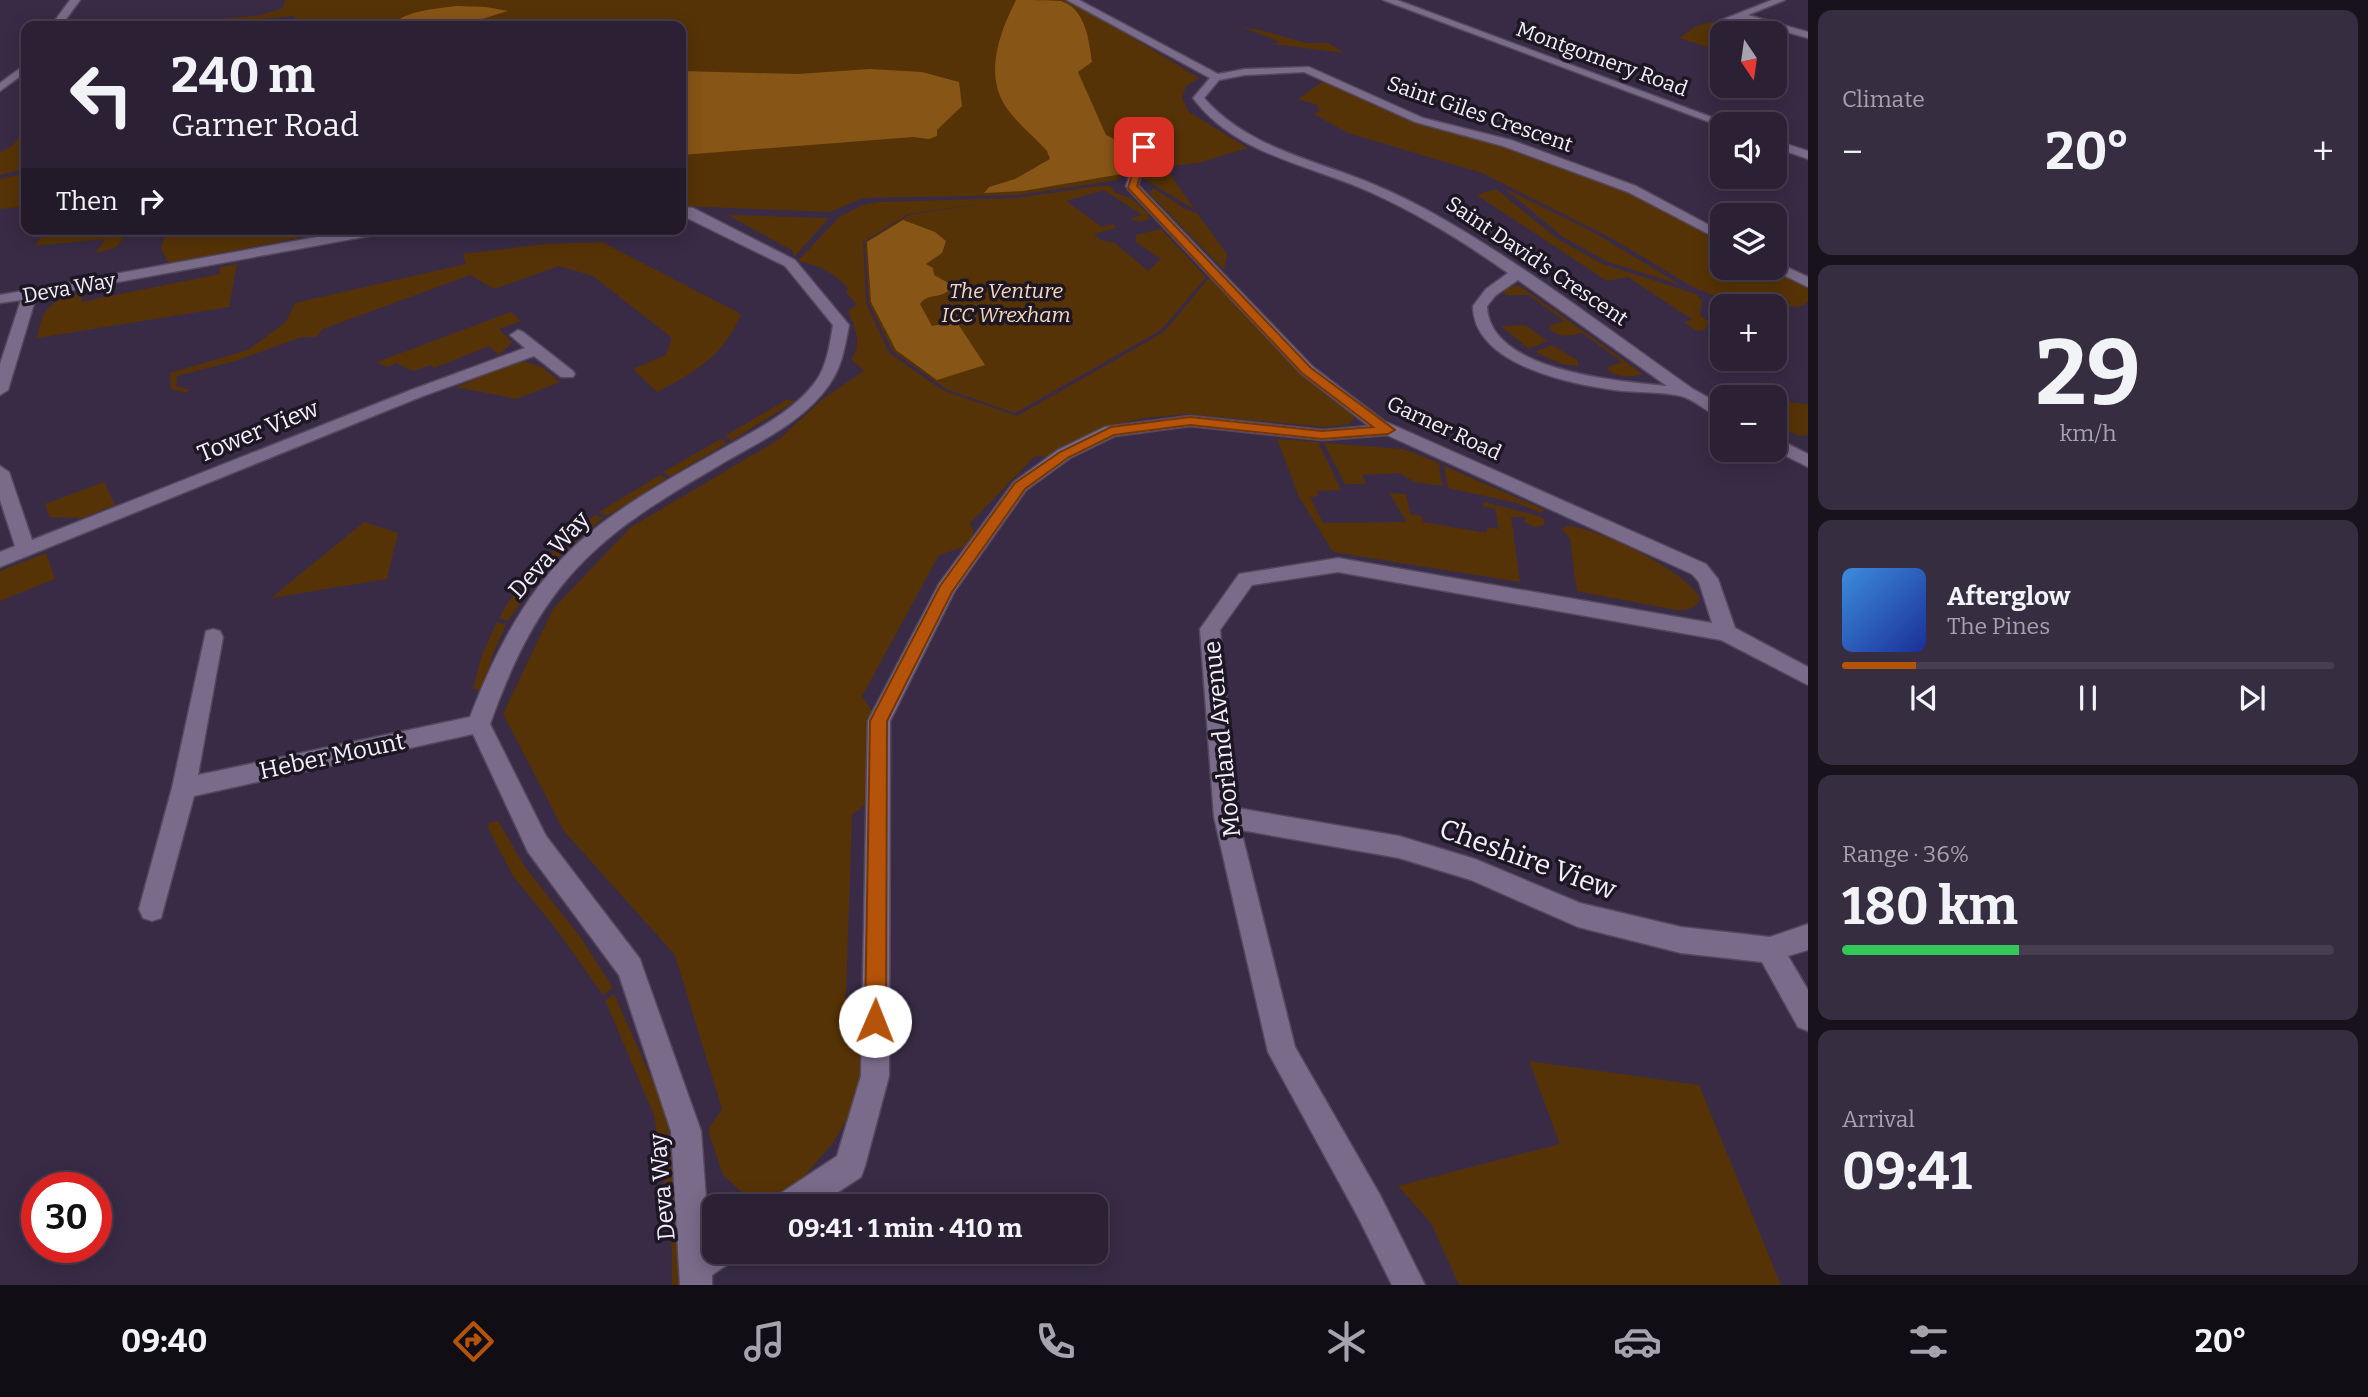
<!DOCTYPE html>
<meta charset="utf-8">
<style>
:root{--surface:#2b2034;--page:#372d40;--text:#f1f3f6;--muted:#a6a3ac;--line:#473e4f;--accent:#b45309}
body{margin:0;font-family:Bitter,serif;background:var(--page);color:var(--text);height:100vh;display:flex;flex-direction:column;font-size:26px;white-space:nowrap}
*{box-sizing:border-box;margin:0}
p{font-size:23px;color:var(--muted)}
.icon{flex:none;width:38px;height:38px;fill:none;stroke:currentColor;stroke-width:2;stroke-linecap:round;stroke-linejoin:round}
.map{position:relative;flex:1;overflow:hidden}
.panel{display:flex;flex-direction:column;gap:10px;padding:10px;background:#18121d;width:560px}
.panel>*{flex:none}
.hud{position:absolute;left:21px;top:21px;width:665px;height:214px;border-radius:14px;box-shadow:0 4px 18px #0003,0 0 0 2px var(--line);background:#2b2034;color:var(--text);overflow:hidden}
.needle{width:46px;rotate:167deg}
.tools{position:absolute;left:1710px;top:21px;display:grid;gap:14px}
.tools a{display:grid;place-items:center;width:77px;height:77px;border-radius:14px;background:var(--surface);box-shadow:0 4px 18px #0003,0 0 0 2px var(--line);font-size:35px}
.speed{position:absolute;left:21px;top:1172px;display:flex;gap:14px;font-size:35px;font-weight:700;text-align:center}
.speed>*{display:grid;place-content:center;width:91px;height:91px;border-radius:50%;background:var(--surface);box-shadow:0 4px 18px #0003,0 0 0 2px var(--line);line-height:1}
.speed .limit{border:10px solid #d22;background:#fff;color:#111}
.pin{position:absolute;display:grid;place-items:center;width:60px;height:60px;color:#fff;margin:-30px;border-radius:14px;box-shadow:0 4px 10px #0006}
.me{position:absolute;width:77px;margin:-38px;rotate:1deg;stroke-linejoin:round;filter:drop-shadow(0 0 5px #0008)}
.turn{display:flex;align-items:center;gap:24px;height:147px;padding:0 35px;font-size:32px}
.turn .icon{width:91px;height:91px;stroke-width:2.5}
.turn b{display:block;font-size:49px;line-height:60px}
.then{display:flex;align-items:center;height:66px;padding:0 35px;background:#0003;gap:14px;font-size:26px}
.big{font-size:52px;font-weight:700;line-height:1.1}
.panel .widget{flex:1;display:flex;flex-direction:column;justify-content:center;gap:10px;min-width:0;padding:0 24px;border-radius:14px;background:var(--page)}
.panel .dial{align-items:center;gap:0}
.dial b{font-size:91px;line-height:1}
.song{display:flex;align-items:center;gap:21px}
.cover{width:84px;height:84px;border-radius:10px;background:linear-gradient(135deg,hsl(210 70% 55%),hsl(230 70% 35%))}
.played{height:7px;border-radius:4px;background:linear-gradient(90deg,var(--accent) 15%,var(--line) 15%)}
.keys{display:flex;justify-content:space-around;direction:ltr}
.heat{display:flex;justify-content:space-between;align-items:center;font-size:38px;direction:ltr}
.charge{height:10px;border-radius:5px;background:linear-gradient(90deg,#34c759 36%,var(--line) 0)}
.trip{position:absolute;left:702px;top:1194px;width:406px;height:70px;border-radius:14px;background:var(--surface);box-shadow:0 4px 18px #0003,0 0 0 2px var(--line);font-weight:700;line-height:70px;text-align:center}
.menu{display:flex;height:112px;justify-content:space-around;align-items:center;background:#110d15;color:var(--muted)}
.menu .icon{width:49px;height:49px}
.menu .current{color:var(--accent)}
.menu b{font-size:32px;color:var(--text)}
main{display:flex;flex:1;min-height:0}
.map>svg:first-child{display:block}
.green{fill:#563306}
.forest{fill:#875516}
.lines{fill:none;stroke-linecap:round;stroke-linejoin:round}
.minor-casing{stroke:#53485e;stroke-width:3}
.tertiary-casing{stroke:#53485e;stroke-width:3}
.minor{fill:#7a6b8a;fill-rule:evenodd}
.tertiary{fill:#7a6b8a;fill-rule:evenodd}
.route{fill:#b45309;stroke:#753606;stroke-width:2}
.labels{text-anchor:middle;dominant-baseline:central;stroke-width:7;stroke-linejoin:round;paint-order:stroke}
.far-street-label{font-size:21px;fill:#f5eefd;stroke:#1d1723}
.far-park-label{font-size:21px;font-style:italic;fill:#f7d8bb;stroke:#1d1723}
.street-label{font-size:24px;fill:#f5eefd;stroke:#1d1723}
.near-street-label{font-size:28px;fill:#f5eefd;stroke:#1d1723}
</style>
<main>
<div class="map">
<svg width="1808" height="1285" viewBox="0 0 1808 1285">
<rect width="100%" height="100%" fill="#392b46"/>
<path class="green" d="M285,0H1071L1199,78L1186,86L1182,98L1189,112L1248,148L1198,163L1169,166L1153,140L1137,141L1140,145L1118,180L1017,195L863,198L830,212L681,206V26H293L295,16L208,23L209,20L261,15L283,8Z
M1716,21L1743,29L1722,33V52L1680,38L1696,26Z
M1242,27L1260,30L1306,43H1328L1344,53L1273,44L1280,42Z
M1318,75L1419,120L1507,143L1632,189L1722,237V268H1774L1808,283V302L1799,307L1723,299L1693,287L1611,238L1482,173L1348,133L1314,114L1320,111L1317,105L1298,99L1322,82Z
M26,128V168L0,175V152L11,147Z
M1155,152L1194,209L1142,178L1151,154Z
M26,173V206L0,209V179Z
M1098,186H1111L1114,192L1132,199L1149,214L1147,217L1152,218L1141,222L1130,219L1142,215L1104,190L1066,201L1102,227L1114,224L1115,228L1094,234L1100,240L1115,243L1148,271L1161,259L1136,242V235L1161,229L1206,277L1161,330L1015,413L946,389L893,351L869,303L865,242L909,215L986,203L908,214L863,242L866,303L889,353L942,390L1017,416L1164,332L1208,279L1215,278L1351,410L1354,418L1350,424L1326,427L1187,414L1145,418L1108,426L1048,457L1035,456L970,523L975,535L969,545L939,555L862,696L875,716L871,800L852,815L845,1023L866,1052L857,1102L833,1143L794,1188L768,1195L743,1193L723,1175L708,1130L722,1109L675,955L564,831L503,714L553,609L631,527L778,440L824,398L864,371L851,359C863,344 854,326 848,310L857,305L846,292L848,288C833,272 819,265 798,261L839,217L863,205L879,202L1018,198Z
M1153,188L1185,209L1197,213L1227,254L1224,270L1150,194Z
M1504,188L1591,231L1681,285L1606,261L1563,237Z
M1496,189L1559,240L1603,264L1696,294L1702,301L1700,315L1709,322L1704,331L1695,330L1684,322L1693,320L1628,277L1607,281L1477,195Z
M728,215L829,218L794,257L793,251Z
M47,229H130L117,247L96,253L105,239L35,246Z
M167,229H346L168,263L161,248Z
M602,242L741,314C724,356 695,372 657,392L633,369L666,355L672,338L593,276L559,266L494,289L470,275L323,329L316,337H302L235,361L177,376L176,386L190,390L185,393L171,389L170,373L248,350L286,322L295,303L466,264L463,254L544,244Z
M237,264L229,307L37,338C43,306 51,300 83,293L81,302L220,274V267Z
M1508,286H1520L1643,374C1628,377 1618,379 1606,368L1622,362L1582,333C1569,336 1560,339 1549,328L1551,325L1564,321L1529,295H1505L1503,289Z
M511,312L521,321L499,329L512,342L499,355L489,346L434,368L431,365L413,371L396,363L387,367L377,362Z
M1525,325L1547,341L1529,349L1501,326Z
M1552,345L1577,360L1579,366L1562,364L1535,352Z
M525,362L542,367L560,382L516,399L456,387L515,363Z
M788,399L794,402L731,441L725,436Z
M1774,401L1808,404V435L1800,436L1775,427Z
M721,439L727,443L670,477L663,472Z
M1277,439L1318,442L1341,490L1316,491L1318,496L1310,497L1323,523L1407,522L1389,493L1406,494L1410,514L1422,516L1423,522L1487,533V527L1499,529L1495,508L1483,507L1484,502L1539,516L1544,519V525L1535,527L1524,522L1525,517H1511L1520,582L1333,552L1299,497Z
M1324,443L1403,449L1439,463L1442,486L1414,482L1400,473L1362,475L1366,484H1345Z
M1444,466L1545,510L1541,513L1517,503L1448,488Z
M660,475L666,479L607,516L599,512Z
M104,482L115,505L82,518L50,517L45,504Z
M596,515L603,518L553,562L545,560L582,524Z
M364,522L398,533L387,579L271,598Z
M1568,526C1599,528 1686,571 1700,598C1695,610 1687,610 1676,610L1577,591L1570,539L1562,529Z
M46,553L55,579L0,601V571Z
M542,563L550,565L527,593L508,621L499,618L515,591Z
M497,622L506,625L493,654L482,690L473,689L482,655Z
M498,821L525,867L581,938L613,988L603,995L557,930L513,876L488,828L489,823Z
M614,994L666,1111L677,1183L686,1285H672V1251L665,1185L654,1115L605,1000Z
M1529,1061L1699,1085L1781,1285H1459L1431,1223L1398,1186L1560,1144Z"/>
<path class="forest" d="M1016,0C1029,0 1049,0 1061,1C1086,9 1089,41 1092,62L1078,72L1106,135L1132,148L1122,174L1023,191L984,193L989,187L1015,179L1050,159L1047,151C1035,137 1019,125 1008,110C983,76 999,34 1016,0Z
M457,6L486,7L508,11L459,26H390C407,10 434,9 457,6Z
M870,69L922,72L959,82L962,106L937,130V136L929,139L913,137L681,155V71L798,74Z
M903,220L935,232L946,241L942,253L926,264L933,268L934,275L952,285C945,301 929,291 920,304L932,326L953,322L958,324L985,365L937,380L896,350L871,302L867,242Z"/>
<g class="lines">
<g class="minor-casing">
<path id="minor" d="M70,0H80L61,26H51Z
M1067,0H1079L1218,74L1245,69L1309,67L1423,118L1511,140L1636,186L1722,232V241L1628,192L1503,146L1415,122L1304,72L1245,75L1219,80L1204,98C1242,141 1295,155 1347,174C1375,184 1403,197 1429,211C1521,262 1606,328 1693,389L1722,405V417C1708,414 1698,402 1684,397C1665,391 1635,393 1614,390C1569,384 1473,364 1473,306L1486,289L1508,273C1464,242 1419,214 1370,192C1308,164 1236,155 1193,98L1210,78ZM1518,280L1667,386C1620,381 1489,372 1487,306L1496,295Z
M1772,0H1785L1748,15L1808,32V38L1739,19L1733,21L1747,25V29L1719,21Z
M26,64V72L0,91V83Z
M1140,144L1150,147L1138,185L1313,367L1384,421L1706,564L1718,579L1735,628L1808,667V685L1721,640L1338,572L1252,585L1220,630L1237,808L1399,836L1475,859L1580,903L1681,927L1770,937L1808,924V950L1788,956L1808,990V1031L1798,1027L1762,962L1681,953L1578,927L1471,880L1399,858L1241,830L1295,1047L1380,1195L1425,1285H1392L1358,1217L1268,1052L1214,817L1200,629L1239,574L1338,558L1712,623L1699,582L1692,574L1387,435L1323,440L1190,426L1115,436L1070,458L1026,490L954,592L890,721L889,1076L865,1166L861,1177L817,1206H773L778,1195L837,1156L861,1076L868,721L939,584L1014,482L1058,450L1105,427L1190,416L1323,430L1369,426L1301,373L1128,189L1126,186Z
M681,207L693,208L795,260L849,325C845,346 842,367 829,385C805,420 763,440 728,460C681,488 632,515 592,553C541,600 513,660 490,724L546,836L640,959L643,968L701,1131L709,1239L714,1237V1251H736L731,1262L712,1275V1285H680L671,1131L619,975L528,852L473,734L194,796L161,918L152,921L143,918L139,909L172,788L206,631L213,629L220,631L223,637L198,775L470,717C495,652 527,589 579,542C620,506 669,479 717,452C751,432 792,414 816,381C827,365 830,344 833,325L785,266L681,215Z
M361,229H392L385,233L36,297L8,390L0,395V364L21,300L0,303V295Z
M1774,261L1808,277V287L1769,268H1774Z
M518,330L523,332L573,371L575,374L573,377H561L534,356L423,396L0,567V552L15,546L0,500V466L9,472L32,540L411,390L525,348L510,335Z
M1774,437L1808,454V467L1774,450Z"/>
</g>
<g class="tertiary-casing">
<path id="tertiary" d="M1383,0H1397L1730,124L1720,126Z
M1774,140L1808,151V159L1774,147Z"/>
</g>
<use href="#minor" class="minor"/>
<use href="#tertiary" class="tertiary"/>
</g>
<path class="route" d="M1144,145L1149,147L1137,186L1311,368L1395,430L1388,434L1322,439L1190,425L1114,435L1069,457L1025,489L952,592L887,721L886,1021L883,1029L875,1032L868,1029L865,1021L870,721L940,586L1015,483L1060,452L1111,427L1190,417L1322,431L1373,427L1302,373L1128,188L1140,147Z"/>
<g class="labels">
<g class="far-street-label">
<text transform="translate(1602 59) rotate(20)">Montgomery Road</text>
<text transform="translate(1480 114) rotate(19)">Saint Giles Crescent</text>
<text transform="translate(1537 261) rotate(34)">Saint David's Crescent</text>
<text transform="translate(69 288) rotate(-10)">Deva Way</text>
<text transform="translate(1444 428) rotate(25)">Garner Road</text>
</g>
<g class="far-park-label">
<text x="1006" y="291">The Venture<tspan x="1006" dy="24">ICC Wrexham</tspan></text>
</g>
<g class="street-label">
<text transform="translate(258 431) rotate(-22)">Tower View</text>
<text transform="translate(549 555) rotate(-48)">Deva Way</text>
<text transform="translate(1222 739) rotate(-96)">Moorland Avenue</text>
<text transform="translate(332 756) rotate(-12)">Heber Mount</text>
<text transform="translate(662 1187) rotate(-95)">Deva Way</text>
</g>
<g class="near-street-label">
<text transform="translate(1528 859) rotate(20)">Cheshire View</text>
</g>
</g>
</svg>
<div class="tools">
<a><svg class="needle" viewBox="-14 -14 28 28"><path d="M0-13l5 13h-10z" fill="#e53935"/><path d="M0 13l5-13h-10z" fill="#a6a3ac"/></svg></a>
<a><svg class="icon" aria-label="sound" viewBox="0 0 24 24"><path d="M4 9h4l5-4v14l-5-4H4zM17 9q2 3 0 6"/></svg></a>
<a><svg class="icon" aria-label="layers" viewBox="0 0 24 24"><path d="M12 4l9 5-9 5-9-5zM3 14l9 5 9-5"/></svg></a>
<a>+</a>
<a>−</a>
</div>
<div class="speed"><div class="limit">30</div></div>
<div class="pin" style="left:1144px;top:147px;background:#d93025"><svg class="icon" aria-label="arrive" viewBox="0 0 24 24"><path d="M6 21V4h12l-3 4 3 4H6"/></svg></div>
<svg class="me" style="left:875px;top:1021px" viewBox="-20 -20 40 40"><circle r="19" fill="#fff"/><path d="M0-13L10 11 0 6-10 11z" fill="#b45309"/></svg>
<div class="trip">09:41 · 1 min · 410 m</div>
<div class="hud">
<div class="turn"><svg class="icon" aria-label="left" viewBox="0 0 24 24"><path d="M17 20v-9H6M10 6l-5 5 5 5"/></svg><div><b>240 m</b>Garner Road</div></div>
<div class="then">Then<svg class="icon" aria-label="right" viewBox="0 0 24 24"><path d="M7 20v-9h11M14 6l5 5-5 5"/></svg></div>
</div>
</div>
<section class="panel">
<div class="widget"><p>Climate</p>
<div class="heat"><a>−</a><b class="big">20°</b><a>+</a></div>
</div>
<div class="widget dial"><b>29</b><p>km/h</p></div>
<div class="widget">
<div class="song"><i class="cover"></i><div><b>Afterglow</b><p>The Pines</p></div></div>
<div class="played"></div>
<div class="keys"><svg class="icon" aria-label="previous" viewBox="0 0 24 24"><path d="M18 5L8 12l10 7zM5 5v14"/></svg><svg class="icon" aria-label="pause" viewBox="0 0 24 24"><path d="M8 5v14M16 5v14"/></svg><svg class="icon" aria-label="next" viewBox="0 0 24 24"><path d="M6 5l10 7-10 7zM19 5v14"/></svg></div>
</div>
<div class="widget"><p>Range · 36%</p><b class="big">180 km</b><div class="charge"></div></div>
<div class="widget"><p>Arrival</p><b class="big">09:41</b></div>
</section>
</main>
<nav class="menu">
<b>09:40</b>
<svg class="icon current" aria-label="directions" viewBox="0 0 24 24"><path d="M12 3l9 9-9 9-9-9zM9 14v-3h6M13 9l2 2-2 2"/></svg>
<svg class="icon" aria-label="music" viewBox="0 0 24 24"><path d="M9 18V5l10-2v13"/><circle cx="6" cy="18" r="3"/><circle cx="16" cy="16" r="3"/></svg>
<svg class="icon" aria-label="phone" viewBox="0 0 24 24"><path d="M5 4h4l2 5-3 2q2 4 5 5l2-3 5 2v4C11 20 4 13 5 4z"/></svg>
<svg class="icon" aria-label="climate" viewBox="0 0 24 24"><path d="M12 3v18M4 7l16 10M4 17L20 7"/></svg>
<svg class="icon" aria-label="car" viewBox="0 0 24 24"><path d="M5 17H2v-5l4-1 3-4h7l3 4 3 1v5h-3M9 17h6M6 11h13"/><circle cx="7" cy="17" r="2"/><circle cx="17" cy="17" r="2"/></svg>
<svg class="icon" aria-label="filters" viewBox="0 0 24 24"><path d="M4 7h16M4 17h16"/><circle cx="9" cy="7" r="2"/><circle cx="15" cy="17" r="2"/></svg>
<b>20°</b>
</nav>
